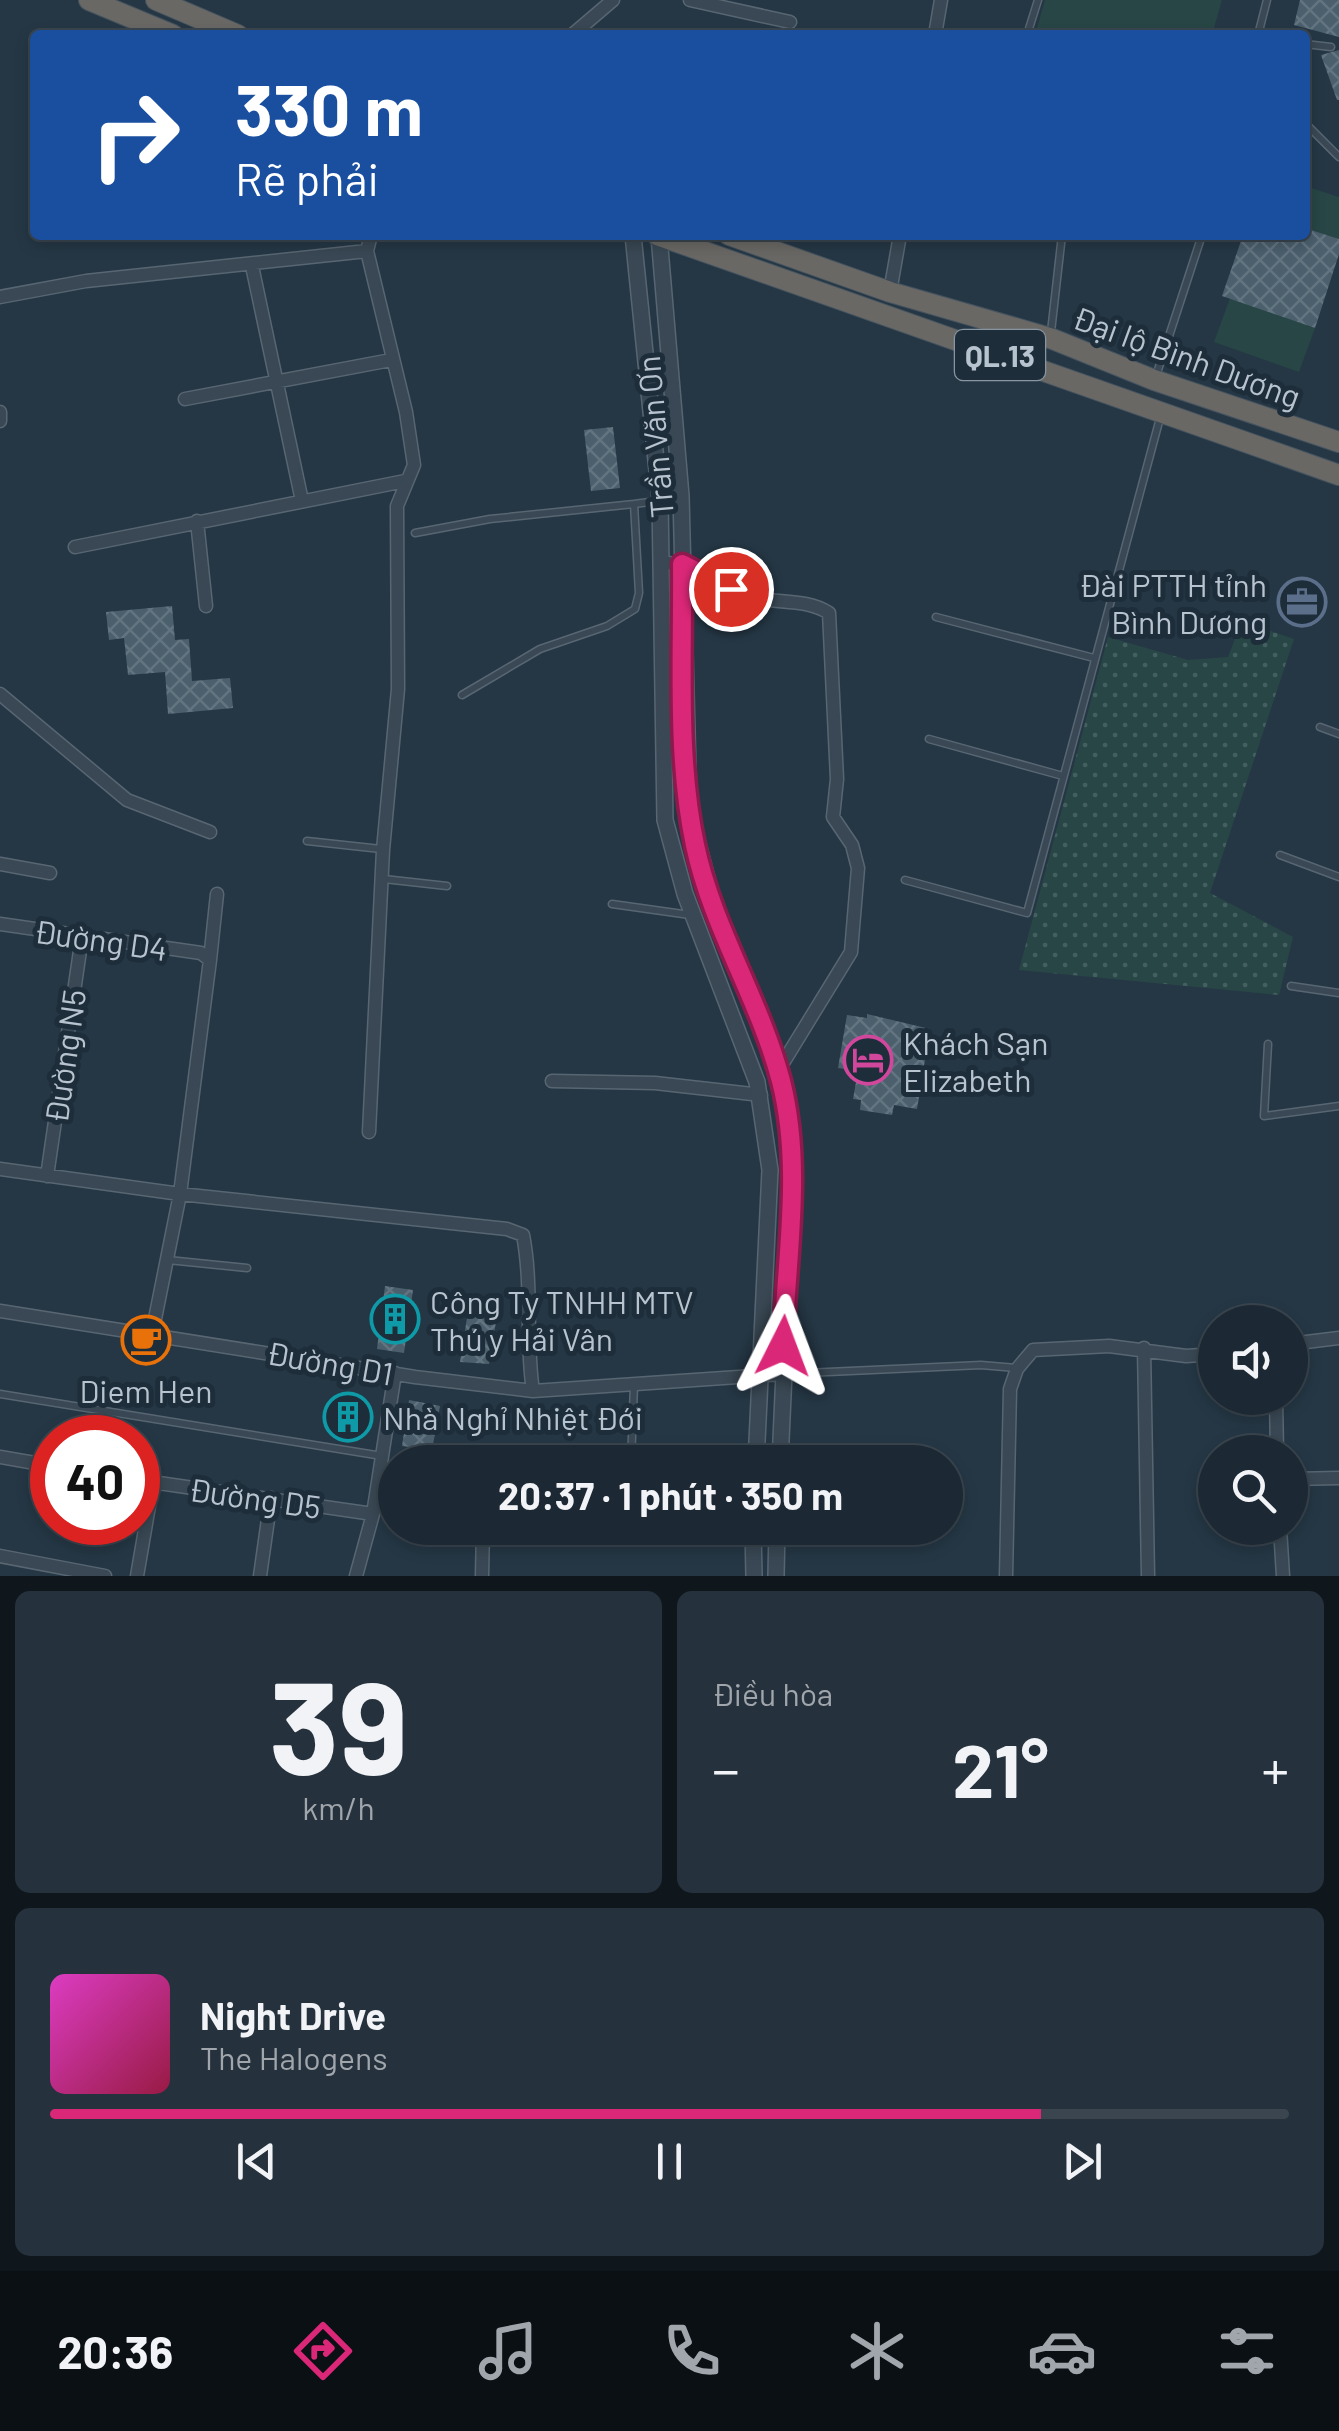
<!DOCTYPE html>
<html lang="vi">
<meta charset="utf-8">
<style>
:root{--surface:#1c2934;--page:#25313c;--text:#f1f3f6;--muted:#a0a6ac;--line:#3a454f;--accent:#db2777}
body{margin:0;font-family:Barlow,sans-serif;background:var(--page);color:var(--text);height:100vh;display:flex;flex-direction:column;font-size:38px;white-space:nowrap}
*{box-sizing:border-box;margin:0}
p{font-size:32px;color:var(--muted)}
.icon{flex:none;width:55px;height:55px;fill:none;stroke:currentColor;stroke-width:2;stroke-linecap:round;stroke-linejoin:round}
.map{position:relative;height:1576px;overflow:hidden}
.drawer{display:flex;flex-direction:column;gap:15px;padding:15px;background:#0f171d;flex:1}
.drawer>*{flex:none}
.top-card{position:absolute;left:30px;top:30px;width:1280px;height:210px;border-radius:10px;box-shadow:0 5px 15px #0003,0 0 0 2px var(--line);background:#1a4fa0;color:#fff;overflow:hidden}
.tools{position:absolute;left:1198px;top:1305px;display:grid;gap:20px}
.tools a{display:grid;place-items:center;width:110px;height:110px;border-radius:50%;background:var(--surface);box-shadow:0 5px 15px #0003,0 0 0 2px var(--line);font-size:50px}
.speed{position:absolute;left:30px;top:1415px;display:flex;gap:20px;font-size:50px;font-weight:700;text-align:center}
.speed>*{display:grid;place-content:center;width:130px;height:130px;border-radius:50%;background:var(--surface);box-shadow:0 5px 15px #0003,0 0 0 2px var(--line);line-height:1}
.speed .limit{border:15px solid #d22;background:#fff;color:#111}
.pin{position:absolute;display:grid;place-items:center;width:85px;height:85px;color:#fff;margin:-42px;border:5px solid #fff;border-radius:50%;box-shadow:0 2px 10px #0007}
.me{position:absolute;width:110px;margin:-55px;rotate:3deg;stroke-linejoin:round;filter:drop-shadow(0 0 8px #0008)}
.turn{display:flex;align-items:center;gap:35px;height:210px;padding:0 40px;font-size:45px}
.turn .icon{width:130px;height:130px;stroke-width:2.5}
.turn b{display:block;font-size:70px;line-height:85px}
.big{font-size:75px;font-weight:700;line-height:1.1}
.drawer .tile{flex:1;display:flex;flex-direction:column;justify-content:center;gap:15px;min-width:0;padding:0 35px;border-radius:15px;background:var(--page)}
.drawer .dial{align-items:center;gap:0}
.dial b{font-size:130px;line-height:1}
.song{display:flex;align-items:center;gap:30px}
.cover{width:120px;height:120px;border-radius:15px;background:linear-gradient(135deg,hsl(310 70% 55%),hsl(340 70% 35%))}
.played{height:10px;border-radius:5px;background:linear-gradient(90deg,var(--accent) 80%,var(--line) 80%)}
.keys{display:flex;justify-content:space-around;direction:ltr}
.heat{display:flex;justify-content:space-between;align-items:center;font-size:55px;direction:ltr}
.drawer .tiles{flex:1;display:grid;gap:15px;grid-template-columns:1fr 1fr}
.tile:last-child{grid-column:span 2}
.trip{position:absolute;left:378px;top:1445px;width:585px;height:100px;border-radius:50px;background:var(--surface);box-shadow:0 5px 15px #0003,0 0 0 2px var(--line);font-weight:700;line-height:100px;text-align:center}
.tab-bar{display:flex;height:160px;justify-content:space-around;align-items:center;background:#0b1015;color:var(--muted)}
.tab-bar .icon{width:70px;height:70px}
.tab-bar .on{color:var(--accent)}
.tab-bar b{font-size:45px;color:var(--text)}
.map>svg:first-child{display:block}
.grass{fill:url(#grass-dots)}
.park{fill:#274645}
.building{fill:url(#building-cross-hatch)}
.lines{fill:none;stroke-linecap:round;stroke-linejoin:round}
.service-casing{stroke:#586672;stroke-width:9}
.minor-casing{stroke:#586672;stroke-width:15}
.tertiary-casing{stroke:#586672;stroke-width:18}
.trunk-casing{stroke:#44535f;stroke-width:22}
.service{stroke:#394854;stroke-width:6}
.minor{stroke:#394854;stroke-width:12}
.tertiary{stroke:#394854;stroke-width:15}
.trunk{stroke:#696865;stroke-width:20}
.route-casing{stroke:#8e194d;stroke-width:25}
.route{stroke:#db2777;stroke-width:18}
.labels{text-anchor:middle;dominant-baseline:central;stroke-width:10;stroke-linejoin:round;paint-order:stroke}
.shield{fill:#1e2d3a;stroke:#8996a2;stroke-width:2.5}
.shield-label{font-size:30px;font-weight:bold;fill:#b7c3ce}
.street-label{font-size:32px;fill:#b7c3ce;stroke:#1e2d3a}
.poi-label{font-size:32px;fill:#b7c3ce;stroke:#1e2d3a;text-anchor:start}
</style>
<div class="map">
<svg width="1339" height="1576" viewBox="0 0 1339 1576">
<defs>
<pattern id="grass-dots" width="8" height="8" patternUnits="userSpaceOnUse" patternTransform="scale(2.5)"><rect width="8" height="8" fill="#274645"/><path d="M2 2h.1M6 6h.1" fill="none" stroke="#445f5f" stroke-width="1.8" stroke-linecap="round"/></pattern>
<pattern id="building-cross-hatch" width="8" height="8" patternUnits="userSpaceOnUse" patternTransform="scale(2.5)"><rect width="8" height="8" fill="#4b5f6d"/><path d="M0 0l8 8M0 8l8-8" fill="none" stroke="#637481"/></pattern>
</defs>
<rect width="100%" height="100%" fill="#253745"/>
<path class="grass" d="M1242,621L1294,639L1210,893L1293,937L1279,995L1019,970L1108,637L1188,660L1228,657Z"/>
<path class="park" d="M1045,0H1222L1212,35H1035Z
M1305,186L1339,197V239L1305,228Z
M1230,298L1315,328L1299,372L1214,342Z"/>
<path class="building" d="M1300,0H1339V37L1294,25Z
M1339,50V100H1337L1321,55Z
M1305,228L1339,239V254L1315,328L1222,296L1243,235H1305Z
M613,427L620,488L591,491L584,430Z
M172,606L175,640L189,639L192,681L230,678L233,708L168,714L165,672L128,675L124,638L109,640L106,612Z
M867,1014L930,1029L917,1109L894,1105L892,1115L860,1110L861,1100L853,1099L858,1071L838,1068L847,1015L867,1018Z
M385,1286L413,1290L404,1353L377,1349Z
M469,1305L498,1310L489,1364L460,1362Z
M344,1393L359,1395L353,1440L337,1438Z
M409,1400L440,1406L432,1450L402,1446Z"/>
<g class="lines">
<g class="service-casing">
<path id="service" d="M1027,35L1038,0
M1258,35L1267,0
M1305,44L1331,47
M1305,123L1339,157
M1051,332L1062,235
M1155,379L1202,235
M415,533L490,519L634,504
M936,617L1094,658
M462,695L540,649L607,626L635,609L639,593L634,504L657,501
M1320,727L1339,734
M929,739L1063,776
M307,841L381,849
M1280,855L1339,877
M384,879L447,886
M905,880L1027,913L1160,418
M612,904L690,915
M1291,986L1339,993
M1268,1044L1264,1116L1339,1106
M168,1260L247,1268
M784,1374L981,1365L1016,1368
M0,1394L382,1456
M631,1462L634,1385"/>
</g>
<g class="minor-casing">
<path id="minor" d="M690,0L790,22
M572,35L613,0
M935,35L941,0
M367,251L406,412L414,465L397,506L398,689L383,850L369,1132
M252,266L302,501
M890,292L900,235
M0,297L86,281L367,251L371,235
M185,399L391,360
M0,412V421
M197,521L206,606
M75,547L405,481
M662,562C695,565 719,589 751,597C777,604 806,598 829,613L837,779L833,817L852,845L858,868L851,952L778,1071
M0,694L127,800L210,832
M0,864L50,873
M0,924L201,953L210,960L180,1194L0,1169
M210,960L217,894
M552,1081L655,1083L761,1095
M47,1176L82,937
M0,1311L415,1377L533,1391L782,1374
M152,1334L180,1194L507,1229L523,1235C533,1287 525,1339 533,1391
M1290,1344L1339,1338
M1144,1348L1148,1576
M1276,1398L1277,1452
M0,1457L52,1466
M1290,1479L1339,1478
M138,1480L373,1514
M1280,1528L1283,1576
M0,1556L105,1576
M137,1576L153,1483
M260,1576L271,1498
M356,1576L373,1514L395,1373
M482,1576L483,1528
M1006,1576L1010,1389L1017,1369L1033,1350L1109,1346L1186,1356L1215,1354"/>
</g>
<g class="tertiary-casing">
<path id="tertiary" d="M633,235L660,500L665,820L685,894L757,1082L770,1170L756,1462
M659,236L681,496L689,810L717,916L781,1081L793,1173L780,1462
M753,1528L754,1576
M776,1576L777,1528"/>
</g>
<g class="trunk-casing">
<path id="trunk" d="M89,0L173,35
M156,0L238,35
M657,235L1339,475
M729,235L890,292L1050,338L1154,380L1339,442"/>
</g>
<use href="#service" class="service"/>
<use href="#minor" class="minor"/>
<use href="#tertiary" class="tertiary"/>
<use href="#trunk" class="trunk"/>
</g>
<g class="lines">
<g class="route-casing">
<path id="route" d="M731,589L682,564C683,654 676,757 695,845C712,927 760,1000 781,1081C803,1167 786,1258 783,1346"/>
</g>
<use href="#route" class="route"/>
</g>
<defs>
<g id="office-ring" transform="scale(2.5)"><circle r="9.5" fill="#1e2d3a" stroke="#5c6f8a" stroke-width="1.5"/><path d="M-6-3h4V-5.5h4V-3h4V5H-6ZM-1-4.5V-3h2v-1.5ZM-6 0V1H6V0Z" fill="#5c6f8a"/></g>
<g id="hotel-ring" transform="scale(2.5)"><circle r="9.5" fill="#1e2d3a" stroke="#d1479c" stroke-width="1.5"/><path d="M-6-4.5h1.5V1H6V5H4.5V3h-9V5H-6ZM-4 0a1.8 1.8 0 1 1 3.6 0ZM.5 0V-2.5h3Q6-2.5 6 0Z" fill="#d1479c"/></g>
<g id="building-ring" transform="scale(2.5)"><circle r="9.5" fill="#1e2d3a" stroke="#0f9aa8" stroke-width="1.5"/><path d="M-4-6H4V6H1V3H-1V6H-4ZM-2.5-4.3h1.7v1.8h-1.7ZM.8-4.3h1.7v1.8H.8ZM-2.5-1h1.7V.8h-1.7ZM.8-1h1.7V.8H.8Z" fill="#0f9aa8"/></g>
<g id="cafe-ring" transform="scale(2.5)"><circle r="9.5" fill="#1e2d3a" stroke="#e8710a" stroke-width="1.5"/><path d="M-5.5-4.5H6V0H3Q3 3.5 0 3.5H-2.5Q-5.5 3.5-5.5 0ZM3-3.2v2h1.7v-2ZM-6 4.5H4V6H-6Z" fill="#e8710a"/></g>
</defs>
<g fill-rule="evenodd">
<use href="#office-ring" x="1302" y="602"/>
<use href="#hotel-ring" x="868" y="1060"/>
<use href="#building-ring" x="395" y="1319"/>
<use href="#cafe-ring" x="146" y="1340"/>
<use href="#building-ring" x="348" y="1417"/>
</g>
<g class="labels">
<rect class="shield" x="955" y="330" width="90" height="50" rx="8"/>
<g class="shield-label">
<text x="1000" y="355">QL.13</text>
</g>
<g class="street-label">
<text transform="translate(1187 356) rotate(20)">Đại lộ Bình Dương</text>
<text transform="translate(654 437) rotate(-95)">Trần Văn Ơn</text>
<text transform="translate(101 939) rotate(8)">Đường D4</text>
<text transform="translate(64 1056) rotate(-82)">Đường N5</text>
<text transform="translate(330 1362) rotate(10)">Đường D1</text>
<text transform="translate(255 1497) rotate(8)">Đường D5</text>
</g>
<g class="poi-label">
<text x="1267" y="584" text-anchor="end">Đài PTTH tỉnh<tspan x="1267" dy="37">Bình Dương</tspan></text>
<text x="903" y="1042">Khách Sạn<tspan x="903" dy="37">Elizabeth</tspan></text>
<text x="430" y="1301">Công Ty TNHH MTV<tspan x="430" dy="37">Thú y Hải Vân</tspan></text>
<text x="146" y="1390" text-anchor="middle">Diem Hen</text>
<text x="383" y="1417">Nhà Nghỉ Nhiệt Đới</text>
</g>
</g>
</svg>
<div class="tools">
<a><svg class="icon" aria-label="sound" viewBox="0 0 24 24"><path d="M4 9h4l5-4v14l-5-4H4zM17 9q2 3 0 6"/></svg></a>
<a><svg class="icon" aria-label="search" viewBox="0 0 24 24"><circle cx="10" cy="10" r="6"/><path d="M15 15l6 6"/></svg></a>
</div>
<div class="speed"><div class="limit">40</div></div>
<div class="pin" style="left:731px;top:589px;background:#d93025"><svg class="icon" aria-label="arrive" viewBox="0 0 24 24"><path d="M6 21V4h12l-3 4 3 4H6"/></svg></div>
<svg class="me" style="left:783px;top:1346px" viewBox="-20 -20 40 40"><path d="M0-17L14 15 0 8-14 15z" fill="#db2777" stroke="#fff" stroke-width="4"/></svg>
<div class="trip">20:37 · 1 phút · 350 m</div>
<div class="top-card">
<div class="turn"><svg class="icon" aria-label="right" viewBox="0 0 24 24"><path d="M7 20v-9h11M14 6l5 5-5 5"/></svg><div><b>330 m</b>Rẽ phải</div></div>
</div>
</div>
<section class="drawer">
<div class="tiles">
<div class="tile dial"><b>39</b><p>km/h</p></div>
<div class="tile"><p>Điều hòa</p>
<div class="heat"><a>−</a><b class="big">21°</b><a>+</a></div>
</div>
<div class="tile">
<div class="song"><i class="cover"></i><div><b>Night Drive</b><p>The Halogens</p></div></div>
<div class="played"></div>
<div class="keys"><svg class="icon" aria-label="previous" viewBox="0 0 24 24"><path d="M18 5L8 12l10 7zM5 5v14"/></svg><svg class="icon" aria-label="pause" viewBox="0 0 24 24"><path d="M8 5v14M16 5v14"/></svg><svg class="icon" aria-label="next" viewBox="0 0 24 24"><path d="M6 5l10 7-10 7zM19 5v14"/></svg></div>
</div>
</div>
</section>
<nav class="tab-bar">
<b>20:36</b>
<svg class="icon on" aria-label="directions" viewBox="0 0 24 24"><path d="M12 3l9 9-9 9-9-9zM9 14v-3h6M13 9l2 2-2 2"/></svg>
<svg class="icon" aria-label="music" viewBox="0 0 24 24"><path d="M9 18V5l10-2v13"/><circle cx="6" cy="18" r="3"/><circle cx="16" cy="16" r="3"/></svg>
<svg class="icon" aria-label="phone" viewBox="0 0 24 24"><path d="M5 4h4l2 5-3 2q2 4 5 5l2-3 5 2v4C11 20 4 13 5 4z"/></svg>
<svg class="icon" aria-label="climate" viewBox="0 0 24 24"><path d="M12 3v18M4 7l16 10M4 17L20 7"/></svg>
<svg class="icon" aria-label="car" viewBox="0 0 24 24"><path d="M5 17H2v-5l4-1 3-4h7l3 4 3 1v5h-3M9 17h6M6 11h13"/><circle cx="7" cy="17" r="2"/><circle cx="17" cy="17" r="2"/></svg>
<svg class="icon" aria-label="filters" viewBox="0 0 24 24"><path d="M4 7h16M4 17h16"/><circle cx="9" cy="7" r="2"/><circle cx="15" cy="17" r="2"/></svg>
</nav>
